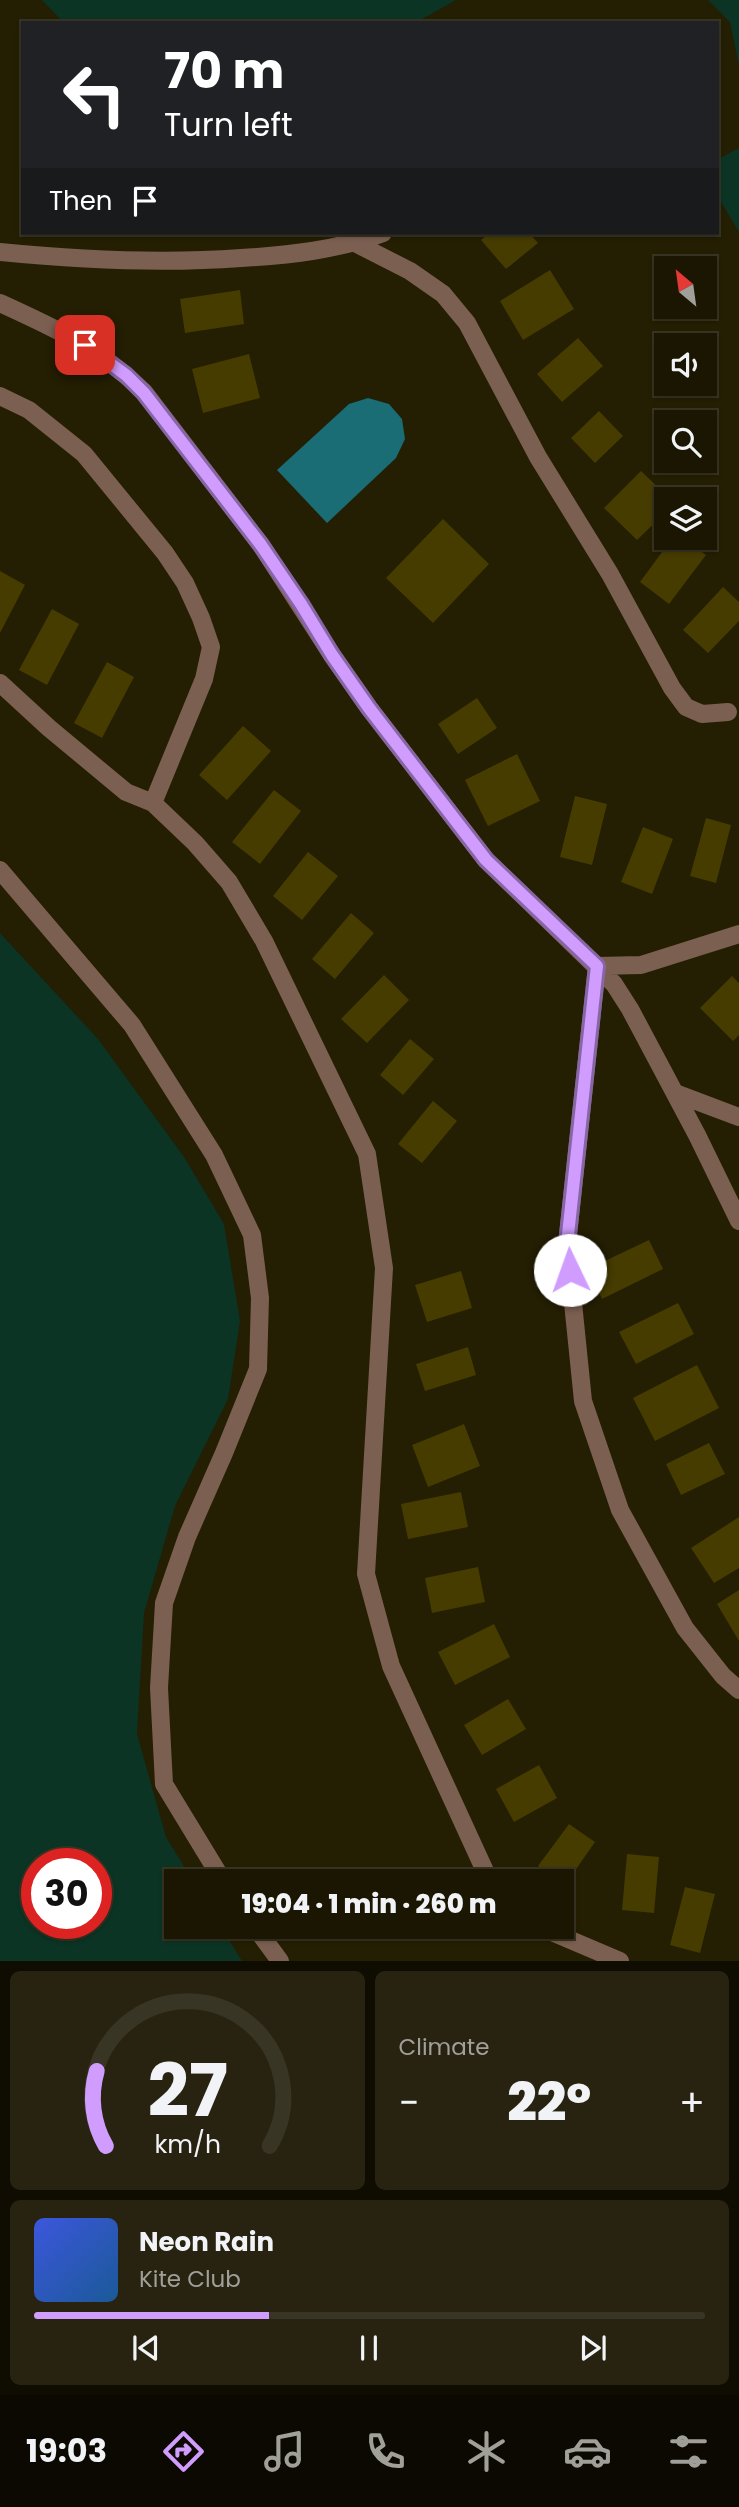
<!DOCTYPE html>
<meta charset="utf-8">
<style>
:root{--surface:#1b1602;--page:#282311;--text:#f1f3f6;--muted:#a09f99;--line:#393524;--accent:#d09dff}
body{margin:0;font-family:Poppins,sans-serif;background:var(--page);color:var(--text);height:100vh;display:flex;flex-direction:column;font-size:26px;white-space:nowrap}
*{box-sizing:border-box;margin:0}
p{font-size:23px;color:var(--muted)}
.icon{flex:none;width:38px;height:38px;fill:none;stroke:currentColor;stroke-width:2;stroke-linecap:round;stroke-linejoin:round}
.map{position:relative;height:1961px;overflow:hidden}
.drawer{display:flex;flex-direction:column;gap:10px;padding:10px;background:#0f0c01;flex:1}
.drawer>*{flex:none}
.banner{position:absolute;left:21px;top:21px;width:698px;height:214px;border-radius:0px;box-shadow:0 2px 5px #0004,0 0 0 2px var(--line);background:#202124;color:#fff;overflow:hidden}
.needle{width:46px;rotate:331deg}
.tools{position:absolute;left:654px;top:256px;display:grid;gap:14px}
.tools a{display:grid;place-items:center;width:63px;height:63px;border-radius:0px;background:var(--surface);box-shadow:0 2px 5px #0004,0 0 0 2px var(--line);font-size:35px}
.speed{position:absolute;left:21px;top:1848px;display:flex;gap:14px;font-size:35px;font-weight:700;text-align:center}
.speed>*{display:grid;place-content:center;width:91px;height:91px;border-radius:50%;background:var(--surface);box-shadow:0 2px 5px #0004,0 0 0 2px var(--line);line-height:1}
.speed .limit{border:10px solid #d22;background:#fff;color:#111}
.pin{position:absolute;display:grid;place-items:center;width:60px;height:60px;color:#fff;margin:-30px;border-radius:14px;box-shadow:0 4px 10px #0006}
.me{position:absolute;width:77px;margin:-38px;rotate:357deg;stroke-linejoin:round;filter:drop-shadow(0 0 5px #0008)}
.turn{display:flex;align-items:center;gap:24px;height:147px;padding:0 28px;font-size:32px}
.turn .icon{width:91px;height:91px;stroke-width:2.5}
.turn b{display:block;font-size:49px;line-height:60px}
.then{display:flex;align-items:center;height:66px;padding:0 28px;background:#0003;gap:14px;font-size:26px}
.big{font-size:52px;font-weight:800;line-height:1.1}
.drawer .widget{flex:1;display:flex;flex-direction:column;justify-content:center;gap:10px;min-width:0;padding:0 24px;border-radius:10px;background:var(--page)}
.drawer .dial{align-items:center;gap:0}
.dial svg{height:182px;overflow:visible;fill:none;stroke:var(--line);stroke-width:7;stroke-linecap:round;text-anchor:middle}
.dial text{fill:var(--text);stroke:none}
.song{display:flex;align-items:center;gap:21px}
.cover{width:84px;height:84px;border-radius:10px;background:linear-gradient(135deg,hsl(230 70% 55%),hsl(210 70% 35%))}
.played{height:7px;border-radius:4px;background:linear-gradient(90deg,var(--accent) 35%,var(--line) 35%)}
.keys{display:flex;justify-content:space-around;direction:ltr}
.heat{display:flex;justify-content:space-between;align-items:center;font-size:38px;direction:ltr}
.drawer .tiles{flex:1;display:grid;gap:10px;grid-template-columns:1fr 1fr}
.widget:last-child{grid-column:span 2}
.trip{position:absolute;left:164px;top:1869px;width:410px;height:70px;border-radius:0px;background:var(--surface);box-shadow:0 2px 5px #0004,0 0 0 2px var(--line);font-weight:800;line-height:70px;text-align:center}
.dock{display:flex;height:112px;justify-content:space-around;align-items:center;background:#0b0901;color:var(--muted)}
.dock .icon{width:49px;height:49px}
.dock .on{color:var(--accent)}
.dock b{font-size:32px;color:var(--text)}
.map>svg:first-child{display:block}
.green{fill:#0b3424;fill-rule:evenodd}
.water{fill:#1a6c75}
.building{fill:#463c00}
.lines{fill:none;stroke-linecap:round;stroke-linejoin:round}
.minor{stroke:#7b5f51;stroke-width:18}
.route-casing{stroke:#8766a6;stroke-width:18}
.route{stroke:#d09dff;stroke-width:12}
</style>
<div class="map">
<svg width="739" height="1961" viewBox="0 0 739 1961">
<rect width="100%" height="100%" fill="#241e02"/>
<path class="green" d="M42,0H456L415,23H64Z
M708,0H739V66L730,22Z
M739,148V232L718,197V159Z
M0,933L98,1039L184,1157L224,1224L240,1321L228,1399L175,1506L144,1613L137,1734L166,1837L193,1881H177V1927H221L242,1961H0ZM37,1864H96V1923H37Z"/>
<path class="water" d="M368,398L389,404L402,419L405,439L396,458L327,523L277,470L349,404Z"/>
<path class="building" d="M490,233H529L538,243L506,269L481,240Z
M550,270L574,309L523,340L500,301Z
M240,290L244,324L185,333L180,299Z
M578,338L603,366L562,402L537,374Z
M249,354L260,398L203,413L192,369Z
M599,411L623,436L595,463L571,438Z
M641,471L670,499H667V511L637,540L604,508Z
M443,519L489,564L433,623L386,578Z
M673,537H681L706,555L669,604L640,582Z
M0,571L25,585L0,633Z
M723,587L739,602V621L708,653L683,630Z
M52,609L79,624L47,685L19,670Z
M107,662L134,677L102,738L74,723Z
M477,698L497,728L458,754L438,724Z
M243,726L271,751L227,800L199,775Z
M517,754L540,801L488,826L465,780Z
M274,790L301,811L260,864L232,842Z
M575,796L607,804L592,865L560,857Z
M706,818L731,825L716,883L690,876Z
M643,827L673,839L652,894L621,882Z
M308,852L338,876L302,920L273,896Z
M351,913L374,933L335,979L312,959Z
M384,975L409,1000L367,1043L341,1019Z
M732,976L739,983V1035L733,1041L700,1008Z
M410,1039L434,1059L403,1095L380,1075Z
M433,1101L457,1121L422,1163L398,1144Z
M649,1240L663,1269L602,1299L588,1269Z
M461,1271L472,1308L427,1322L415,1285Z
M678,1303L694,1334L636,1364L619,1332Z
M468,1347L476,1375L425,1391L416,1364Z
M697,1365L719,1408L655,1441L633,1398Z
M464,1424L480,1466L428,1487L412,1445Z
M709,1443L725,1474L681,1495L666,1464Z
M461,1492L468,1527L408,1539L401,1504Z
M739,1517V1568L714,1583L691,1548Z
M478,1567L485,1602L432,1613L425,1578Z
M739,1590V1641L717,1604Z
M494,1624L510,1657L455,1685L438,1652Z
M508,1699L526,1729L482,1755L464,1725Z
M539,1765L557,1798L514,1822L496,1789Z
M569,1824L595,1842L565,1885L538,1866Z
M627,1854L659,1857L654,1913L622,1910Z
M685,1887L715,1894L700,1953L670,1945Z"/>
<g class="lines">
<path class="minor" d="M355,243L410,271L443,294L467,323L538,457L610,574L672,688L686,707L702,714L728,712
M0,252C80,260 161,264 241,258C291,255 337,250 383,233
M0,303C57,329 99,348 144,392L261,545L332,655L369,708L486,860L614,984L630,1009L697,1135L739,1221
M0,396L29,410L84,454L165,553L185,583L201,618L211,647L204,679L153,803
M0,683L49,728L126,792L153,803L195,843L229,882L264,941L367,1154L384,1268L366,1574L391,1666L485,1871L494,1881
M0,870L132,1025L214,1155L252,1235L260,1298L258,1369L224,1453L187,1537L164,1603L159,1688L164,1784L223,1881
M739,934L641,965L597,966L567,1244L583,1401L620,1510L685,1628L723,1676L739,1690
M675,1093L739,1117
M255,1927L280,1961
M540,1927L620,1961"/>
</g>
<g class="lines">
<g class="route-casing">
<path id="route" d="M85,345L126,375L144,393L261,545L301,604L332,655L369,708L486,860L597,966L567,1244L570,1270"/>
</g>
<use href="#route" class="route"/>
</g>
</svg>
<div class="tools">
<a><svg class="needle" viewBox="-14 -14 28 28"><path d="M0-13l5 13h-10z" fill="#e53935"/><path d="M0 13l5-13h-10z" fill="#a09f99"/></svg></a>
<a><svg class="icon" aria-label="sound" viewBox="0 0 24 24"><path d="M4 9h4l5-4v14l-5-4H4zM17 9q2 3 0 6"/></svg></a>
<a><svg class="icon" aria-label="search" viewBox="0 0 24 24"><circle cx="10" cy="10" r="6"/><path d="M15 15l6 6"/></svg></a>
<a><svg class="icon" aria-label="layers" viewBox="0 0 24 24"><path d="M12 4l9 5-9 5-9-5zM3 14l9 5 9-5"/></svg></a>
</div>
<div class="speed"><div class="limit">30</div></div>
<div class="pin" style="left:85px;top:345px;background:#d93025"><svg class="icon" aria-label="arrive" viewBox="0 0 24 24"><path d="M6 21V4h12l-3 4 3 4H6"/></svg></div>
<svg class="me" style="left:570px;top:1270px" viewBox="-20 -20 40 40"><circle r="19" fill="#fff"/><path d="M0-13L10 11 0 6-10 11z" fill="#d09dff"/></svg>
<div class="trip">19:04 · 1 min · 260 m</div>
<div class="banner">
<div class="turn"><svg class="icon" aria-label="left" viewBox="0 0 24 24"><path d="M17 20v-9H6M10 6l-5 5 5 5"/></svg><div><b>70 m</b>Turn left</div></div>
<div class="then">Then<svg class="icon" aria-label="arrive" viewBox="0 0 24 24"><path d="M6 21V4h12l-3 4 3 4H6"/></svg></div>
</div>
</div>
<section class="drawer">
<div class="tiles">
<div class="widget dial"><svg viewBox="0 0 100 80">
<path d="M14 69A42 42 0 1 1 86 69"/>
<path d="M14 69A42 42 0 0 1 10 36" stroke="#d09dff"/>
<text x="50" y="56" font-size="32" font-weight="700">27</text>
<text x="50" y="72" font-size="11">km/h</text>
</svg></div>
<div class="widget"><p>Climate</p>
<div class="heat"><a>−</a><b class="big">22°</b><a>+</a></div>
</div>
<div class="widget">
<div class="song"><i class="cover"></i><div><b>Neon Rain</b><p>Kite Club</p></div></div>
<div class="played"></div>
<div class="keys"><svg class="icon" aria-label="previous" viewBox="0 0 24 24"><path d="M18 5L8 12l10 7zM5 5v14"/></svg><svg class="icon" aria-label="pause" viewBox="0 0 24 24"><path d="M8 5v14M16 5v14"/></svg><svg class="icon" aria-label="next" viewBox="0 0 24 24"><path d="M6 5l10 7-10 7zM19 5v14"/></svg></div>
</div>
</div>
</section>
<nav class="dock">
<b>19:03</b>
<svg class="icon on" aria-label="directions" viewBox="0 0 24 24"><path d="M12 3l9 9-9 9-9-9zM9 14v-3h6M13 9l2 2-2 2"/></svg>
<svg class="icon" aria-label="music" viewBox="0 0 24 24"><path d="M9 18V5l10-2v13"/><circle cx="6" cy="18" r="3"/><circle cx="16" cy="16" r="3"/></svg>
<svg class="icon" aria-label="phone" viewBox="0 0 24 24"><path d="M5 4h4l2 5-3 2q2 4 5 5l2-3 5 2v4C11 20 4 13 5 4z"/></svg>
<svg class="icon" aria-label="climate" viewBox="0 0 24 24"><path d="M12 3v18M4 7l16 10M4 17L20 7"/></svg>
<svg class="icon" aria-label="car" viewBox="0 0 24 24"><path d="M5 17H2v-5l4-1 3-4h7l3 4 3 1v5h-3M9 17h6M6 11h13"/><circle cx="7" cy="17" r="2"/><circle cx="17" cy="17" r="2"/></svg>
<svg class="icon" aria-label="filters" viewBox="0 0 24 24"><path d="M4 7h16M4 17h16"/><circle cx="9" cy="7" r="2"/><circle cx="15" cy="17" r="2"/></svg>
</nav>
